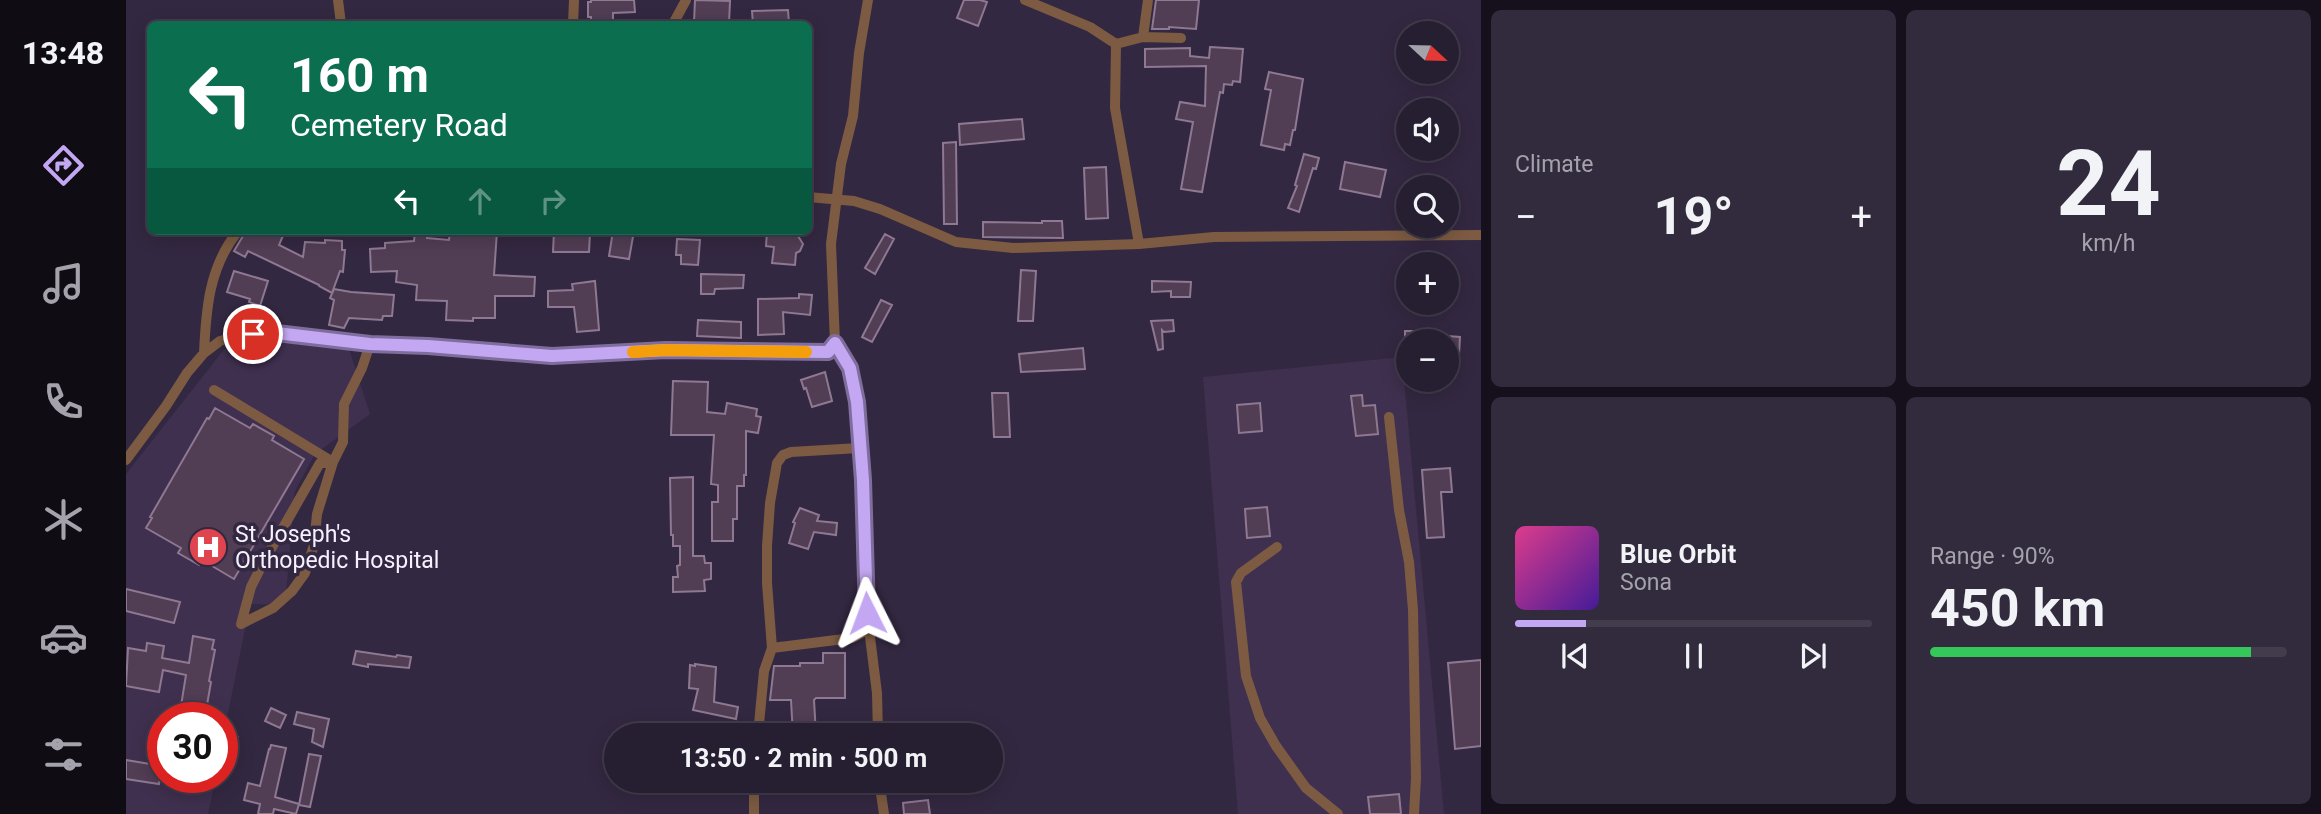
<!DOCTYPE html>
<meta charset="utf-8">
<style>
:root{--surface:#261e31;--page:#322b3d;--text:#f1f3f6;--muted:#a4a2ab;--line:#423c4d;--accent:#c3a7f2}
body{margin:0;font-family:Roboto,sans-serif;background:var(--page);color:var(--text);height:100vh;display:flex;flex-direction:column;font-size:26px;white-space:nowrap}
*{box-sizing:border-box;margin:0}
p{font-size:23px;color:var(--muted)}
.icon{flex:none;width:38px;height:38px;fill:none;stroke:currentColor;stroke-width:2;stroke-linecap:round;stroke-linejoin:round}
.map{position:relative;flex:1;overflow:hidden}
.sheet{display:flex;flex-direction:column;gap:10px;padding:10px;background:#15101b;width:840px}
.sheet>*{flex:none}
.hud{position:absolute;left:21px;top:21px;width:665px;height:214px;border-radius:10px;box-shadow:0 4px 18px #0003,0 0 0 2px var(--line);background:#0b6e4f;color:#fff;overflow:hidden}
.needle{width:46px;rotate:112deg}
.buttons{position:absolute;left:1270px;top:21px;display:grid;gap:14px}
.buttons a{display:grid;place-items:center;width:63px;height:63px;border-radius:50%;background:var(--surface);box-shadow:0 4px 18px #0003,0 0 0 2px var(--line);font-size:35px}
.speed{position:absolute;left:21px;top:702px;display:flex;gap:14px;font-size:35px;font-weight:700;text-align:center}
.speed>*{display:grid;place-content:center;width:91px;height:91px;border-radius:50%;background:var(--surface);box-shadow:0 4px 18px #0003,0 0 0 2px var(--line);line-height:1}
.speed .limit{border:10px solid #d22;background:#fff;color:#111}
.pin{position:absolute;display:grid;place-items:center;width:60px;height:60px;color:#fff;margin:-30px;border:4px solid #fff;border-radius:50%;box-shadow:0 2px 7px #0007}
.me{position:absolute;width:77px;margin:-38px;rotate:357deg;stroke-linejoin:round;filter:drop-shadow(0 0 5px #0008)}
.turn{display:flex;align-items:center;gap:24px;height:147px;padding:0 28px;font-size:32px}
.turn .icon{width:91px;height:91px;stroke-width:2.5}
.turn b{display:block;font-size:49px;line-height:60px}
.lanes{display:flex;align-items:center;height:66px;padding:0 28px;background:#0003;justify-content:center;gap:35px;direction:ltr}
.lanes .off{opacity:.35}
.big{font-size:52px;font-weight:700;line-height:1.1}
.sheet .widget{flex:1;display:flex;flex-direction:column;justify-content:center;gap:10px;min-width:0;padding:0 24px;border-radius:10px;background:var(--page)}
.sheet .dial{align-items:center;gap:0}
.dial b{font-size:91px;line-height:1}
.song{display:flex;align-items:center;gap:21px}
.cover{width:84px;height:84px;border-radius:10px;background:linear-gradient(135deg,hsl(330 70% 55%),hsl(260 70% 35%))}
.played{height:7px;border-radius:4px;background:linear-gradient(90deg,var(--accent) 20%,var(--line) 20%)}
.keys{display:flex;justify-content:space-around;direction:ltr}
.heat{display:flex;justify-content:space-between;align-items:center;font-size:38px;direction:ltr}
.charge{height:10px;border-radius:5px;background:linear-gradient(90deg,#34c759 90%,var(--line) 0)}
.sheet .tiles{flex:1;display:grid;gap:10px;grid-template-columns:repeat(2,1fr)}
.trip{position:absolute;left:478px;top:723px;width:399px;height:70px;border-radius:35px;background:var(--surface);box-shadow:0 4px 18px #0003,0 0 0 2px var(--line);font-weight:700;line-height:70px;text-align:center}
main{display:flex;flex:1;min-height:0}
.menu{display:flex;flex-direction:column;width:126px;justify-content:space-around;align-items:center;background:#0f0c14;color:var(--muted)}
.menu .icon{width:49px;height:49px}
.menu .on{color:var(--accent)}
.menu b{font-size:32px;color:var(--text)}
.map>svg:first-child{display:block}
.built{fill:#3f304f}
.building{fill:#513d54;stroke:#8f7891;stroke-width:2}
.lines{fill:none;stroke-linecap:round;stroke-linejoin:round}
.street{stroke:#7d5b42;stroke-width:10}
.route-casing{stroke:#7f6d9d;stroke-width:18}
.route{stroke:#c3a7f2;stroke-width:12}
.slow{stroke:#f59e0b;stroke-width:12}
.labels{text-anchor:middle;dominant-baseline:central;stroke-width:7;stroke-linejoin:round;paint-order:stroke}
.poi-label{font-size:23px;fill:#f7f1ff;stroke:#332841;text-anchor:start}
</style>
<main>
<nav class="menu">
<b>13:48</b>
<svg class="icon on" aria-label="directions" viewBox="0 0 24 24"><path d="M12 3l9 9-9 9-9-9zM9 14v-3h6M13 9l2 2-2 2"/></svg>
<svg class="icon" aria-label="music" viewBox="0 0 24 24"><path d="M9 18V5l10-2v13"/><circle cx="6" cy="18" r="3"/><circle cx="16" cy="16" r="3"/></svg>
<svg class="icon" aria-label="phone" viewBox="0 0 24 24"><path d="M5 4h4l2 5-3 2q2 4 5 5l2-3 5 2v4C11 20 4 13 5 4z"/></svg>
<svg class="icon" aria-label="climate" viewBox="0 0 24 24"><path d="M12 3v18M4 7l16 10M4 17L20 7"/></svg>
<svg class="icon" aria-label="car" viewBox="0 0 24 24"><path d="M5 17H2v-5l4-1 3-4h7l3 4 3 1v5h-3M9 17h6M6 11h13"/><circle cx="7" cy="17" r="2"/><circle cx="17" cy="17" r="2"/></svg>
<svg class="icon" aria-label="filters" viewBox="0 0 24 24"><path d="M4 7h16M4 17h16"/><circle cx="9" cy="7" r="2"/><circle cx="15" cy="17" r="2"/></svg>
</nav>
<div class="map">
<svg width="1355" height="814" viewBox="0 0 1355 814">
<rect width="100%" height="100%" fill="#332841"/>
<path class="built" d="M157,339L222,346L244,414L189,454L169,491L159,605L124,604L96,743V718H37V777H90L82,814H0V474L100,347Z
M1276,357L1318,814H1112L1077,377Z"/>
<path class="building" d="M465,0H508L509,12L487,13V22H465V17H462V2H465Z
M569,0L604,1L603,23L568,22Z
M838,0H854L861,2L852,26L831,18Z
M1030,0H1073L1070,29L1043,27V29H1026Z
M662,10L663,24H627L626,11Z
M1084,47L1117,49L1114,82L1107,81L1106,85L1098,84L1097,93L1094,92L1076,192L1055,189L1067,122L1050,119L1054,102L1079,106L1080,66L1019,67V49L1064,48V56L1083,58Z
M1143,72L1177,79L1169,130H1167L1164,145L1159,144L1158,150L1135,145L1145,90L1139,89Z
M896,119L898,139L834,145L833,124Z
M830,142L831,224H818L817,143Z
M1178,154L1193,158L1190,169L1187,168L1173,212L1162,208L1171,186L1169,185Z
M1219,162L1260,170L1254,197L1214,189Z
M980,167L982,218L960,219L958,168Z
M916,221H936L937,238L857,237V222L916,223Z
M120,231H159L153,245L177,257L179,242L199,243V240L216,241V250H219L217,272L214,271L206,293L193,286V285L122,251L119,257L108,251Z
M289,231L301,232V238L323,240L324,231H371L368,275L409,277L408,296H369V318H347V321L320,320L321,301L290,300L291,285L270,282L271,271L245,272L244,249L259,248V243L288,241Z
M428,231H458V233H464L463,252H427Z
M487,231H508L503,259L483,256Z
M641,231H669L677,244L674,251L670,253L669,265L646,263L648,247L640,246Z
M759,234L768,239L749,274L739,268Z
M551,239L574,240L572,265L555,264V255H550Z
M895,270L910,271L907,321H892Z
M108,271L142,281L134,306L123,302L124,299L101,292Z
M575,274L618,275L617,288L589,289L588,294H575Z
M469,281L473,330L451,332L448,307H422V291L447,290L446,284Z
M1026,281L1065,282L1064,297H1045V291L1026,292Z
M208,289L225,292L268,295L266,316H257L256,320L223,318L218,328L203,325L208,300L204,298Z
M673,294L686,295L684,315L657,312L658,334L632,335V299L673,298Z
M755,300L766,305L746,342L736,337Z
M572,320L615,322V338L571,336Z
M1047,320L1048,331L1038,332L1036,330L1037,349L1032,350L1025,321Z
M1279,331H1291V341H1279Z
M1321,336L1334,337L1333,355H1330L1326,379L1321,378Z
M957,348L959,369L895,372L893,354Z
M699,372L706,401L686,407L680,388L678,389L675,380Z
M547,381L582,382L581,412L599,414L601,403L631,409L630,416L635,417L632,433L620,431V475H618V486H611V519H607V541H586V502H592V485L585,484L588,435H545Z
M866,393H882L884,437H868Z
M1236,395L1237,406L1249,405L1252,434L1230,436L1225,396Z
M1134,403L1136,431L1113,433L1111,405Z
M89,408L124,428L127,424L148,436L146,440L178,459L108,579L76,560L73,565L52,553L55,548L20,528L26,518L24,517L81,418L83,419Z
M1324,468L1326,492H1315L1318,537L1301,538L1296,470Z
M567,477V556H578L579,563H585V579L578,580L579,591L547,592V577H552L551,566L554,565V546H547V535H545L544,478Z
M1141,507L1144,536L1121,538L1119,509Z
M674,508L693,515L691,521L711,523L710,535L688,532L682,549L663,543L669,523L667,522Z
M0,589L54,602L48,623L0,611Z
M67,636L88,640L86,649L89,650L83,681L85,682L81,705L87,706L84,718H53L60,675L37,670L33,692L0,686L2,648L20,651L21,643L38,646L36,658L63,663Z
M230,651L270,657L271,655L285,657L283,668L242,664V667L227,664Z
M697,653H719V698H690L688,700L690,735H667L665,700H644L648,666H674V663H697Z
M1355,660V746L1329,749L1322,663Z
M569,664L590,667L588,702L612,707L610,719L567,710L572,689L563,688L564,665L569,666Z
M145,708L160,715L154,728L139,721Z
M171,712L203,719L197,747L186,742L188,729L168,724Z
M103,735L112,737L107,760L97,757Z
M145,745L160,748L149,797L173,804L170,814L148,809L147,814H132L134,804L118,800L122,783L134,786L143,749H144Z
M183,754L195,756L184,807L173,805Z
M0,760L36,766L33,784L0,779Z
M1273,794L1275,814H1244L1242,797Z
M802,800L804,814H778L777,803Z"/>
<g class="lines">
<path class="street" d="M212,0L215,24
M899,0L964,27L990,44L989,108L1013,244
M447,24L448,0
M547,24L560,0
M1017,37L1022,0
M990,44L1017,37L1055,38
M682,197L728,201L754,209L830,242L887,248L1013,244L1088,237L1355,235
M78,353C80,309 83,267 112,231
M88,390L207,462
M1263,417L1273,510L1283,562L1287,610L1290,778L1288,814
M0,460L40,406L61,373L78,353L94,341L112,336L142,332L244,344L302,346L426,356L540,350L702,352L709,343
M1151,547L1115,573L1110,582L1120,676L1134,718L1150,746L1180,788L1212,814
M115,624L147,608L166,591L179,573L188,545L191,514L207,462L217,442L218,404L236,368L244,344
M115,624L125,587L137,563L194,463L207,462
M743,629L751,693L752,735
M646,648L726,638L743,629L731,402L724,368L709,343L705,244L715,164L727,116L733,53L742,0
M632,735L638,671L646,648L641,583V546L644,503L651,463L657,455L665,452L733,448
M628,780V814
M753,780L758,814"/>
</g>
<g class="lines">
<g class="route-casing">
<path id="route" d="M127,334L142,332L244,344L302,346L426,356L540,350L702,352L709,343L724,368L731,402L737,480L741,613"/>
</g>
<use href="#route" class="route"/>
<path class="slow" d="M507,352L540,350L680,352"/>
</g>
<defs>
<g id="hospital-disc" transform="scale(2.0125)"><circle r="9.5" fill="#e0444e" stroke="#332841"/><path d="M-5-5h3v3.5h4V-5h3V5h-3V1.5h-4V5h-3Z" fill="#fff"/></g>
</defs>
<g fill-rule="evenodd">
<use href="#hospital-disc" x="82" y="547"/>
</g>
<g class="labels">
<g class="poi-label">
<text x="109" y="534">St Joseph's<tspan x="109" dy="26">Orthopedic Hospital</tspan></text>
</g>
</g>
</svg>
<div class="buttons">
<a><svg class="needle" viewBox="-14 -14 28 28"><path d="M0-13l5 13h-10z" fill="#e53935"/><path d="M0 13l5-13h-10z" fill="#a4a2ab"/></svg></a>
<a><svg class="icon" aria-label="sound" viewBox="0 0 24 24"><path d="M4 9h4l5-4v14l-5-4H4zM17 9q2 3 0 6"/></svg></a>
<a><svg class="icon" aria-label="search" viewBox="0 0 24 24"><circle cx="10" cy="10" r="6"/><path d="M15 15l6 6"/></svg></a>
<a>+</a>
<a>−</a>
</div>
<div class="speed"><div class="limit">30</div></div>
<div class="pin" style="left:127px;top:334px;background:#d93025"><svg class="icon" aria-label="arrive" viewBox="0 0 24 24"><path d="M6 21V4h12l-3 4 3 4H6"/></svg></div>
<svg class="me" style="left:741px;top:613px" viewBox="-20 -20 40 40"><path d="M0-17L14 15 0 8-14 15z" fill="#c3a7f2" stroke="#fff" stroke-width="4"/></svg>
<div class="trip">13:50 · 2 min · 500 m</div>
<div class="hud">
<div class="turn"><svg class="icon" aria-label="left" viewBox="0 0 24 24"><path d="M17 20v-9H6M10 6l-5 5 5 5"/></svg><div><b>160 m</b>Cemetery Road</div></div>
<div class="lanes"><svg class="icon" aria-label="left" viewBox="0 0 24 24"><path d="M17 20v-9H6M10 6l-5 5 5 5"/></svg><svg class="icon off" aria-label="ahead" viewBox="0 0 24 24"><path d="M12 20V5M6 11l6-6 6 6"/></svg><svg class="icon off" aria-label="right" viewBox="0 0 24 24"><path d="M7 20v-9h11M14 6l5 5-5 5"/></svg></div>
</div>
</div>
<section class="sheet">
<div class="tiles">
<div class="widget"><p>Climate</p>
<div class="heat"><a>−</a><b class="big">19°</b><a>+</a></div>
</div>
<div class="widget dial"><b>24</b><p>km/h</p></div>
<div class="widget">
<div class="song"><i class="cover"></i><div><b>Blue Orbit</b><p>Sona</p></div></div>
<div class="played"></div>
<div class="keys"><svg class="icon" aria-label="previous" viewBox="0 0 24 24"><path d="M18 5L8 12l10 7zM5 5v14"/></svg><svg class="icon" aria-label="pause" viewBox="0 0 24 24"><path d="M8 5v14M16 5v14"/></svg><svg class="icon" aria-label="next" viewBox="0 0 24 24"><path d="M6 5l10 7-10 7zM19 5v14"/></svg></div>
</div>
<div class="widget"><p>Range · 90%</p><b class="big">450 km</b><div class="charge"></div></div>
</div>
</section>
</main>
